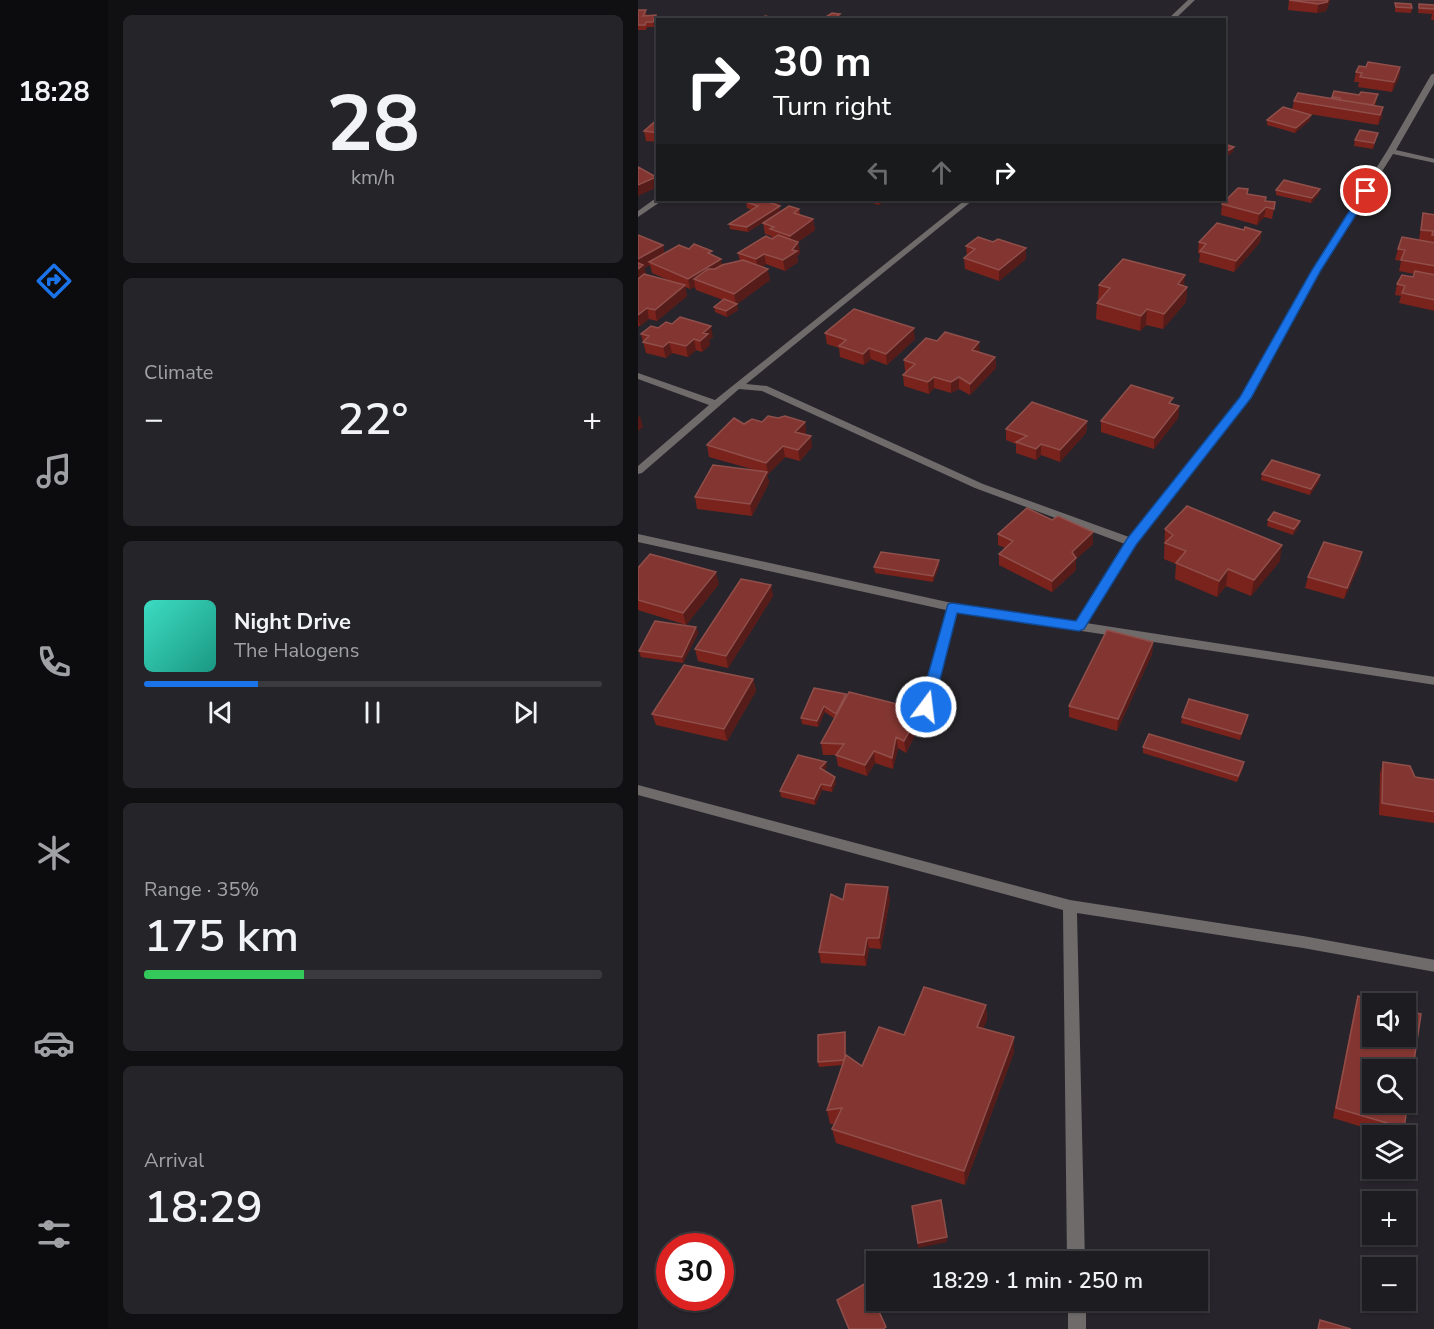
<!DOCTYPE html>
<meta charset="utf-8">
<style>
:root{--surface:#1d1c20;--page:#252529;--text:#f1f3f6;--muted:#a0a1a5;--line:#3b3a3e;--accent:#1a73e8}
body{margin:0;font-family:"Nunito Sans",sans-serif;background:var(--page);color:var(--text);height:100vh;display:flex;flex-direction:column;font-size:22px;white-space:nowrap}
*{box-sizing:border-box;margin:0}
p{font-size:20px;color:var(--muted)}
.icon{flex:none;width:33px;height:33px;fill:none;stroke:currentColor;stroke-width:2;stroke-linecap:round;stroke-linejoin:round}
.map{position:relative;flex:1;overflow:hidden}
.drawer{display:flex;flex-direction:column;gap:15px;padding:15px;background:#100f12;width:530px}
.drawer>*{flex:none}
.hud{position:absolute;left:18px;top:18px;width:570px;height:183px;border-radius:0px;box-shadow:0 2px 4px #0004,0 0 0 2px var(--line);background:#202124;color:#fff;overflow:hidden}
.buttons{position:absolute;left:724px;top:993px;display:grid;gap:12px}
.buttons a{display:grid;place-items:center;width:54px;height:54px;border-radius:0px;background:var(--surface);box-shadow:0 2px 4px #0004,0 0 0 2px var(--line);font-size:30px}
.speed{position:absolute;left:18px;top:1233px;display:flex;gap:12px;font-size:30px;font-weight:700;text-align:center}
.speed>*{display:grid;place-content:center;width:78px;height:78px;border-radius:50%;background:var(--surface);box-shadow:0 2px 4px #0004,0 0 0 2px var(--line);line-height:1}
.speed .limit{border:9px solid #d22;background:#fff;color:#111}
.pin{position:absolute;display:grid;place-items:center;width:51px;height:51px;color:#fff;margin:-26px;border:3px solid #fff;border-radius:50%;box-shadow:0 2px 6px #0007}
.me{position:absolute;width:66px;margin:-33px;rotate:15deg;stroke-linejoin:round;filter:drop-shadow(0 0 4px #0008)}
.turn{display:flex;align-items:center;gap:21px;height:126px;padding:0 18px;font-size:27px}
.turn .icon{width:78px;height:78px;stroke-width:2.5}
.turn b{display:block;font-size:42px;line-height:51px}
.lanes{display:flex;align-items:center;height:57px;padding:0 18px;background:#0003;justify-content:center;gap:30px;direction:ltr}
.lanes .off{opacity:.35}
.big{font-size:45px;font-weight:600;line-height:1.1}
.drawer .widget{flex:1;display:flex;flex-direction:column;justify-content:center;gap:9px;min-width:0;padding:0 21px;border-radius:9px;background:var(--page)}
.drawer .dial{align-items:center;gap:0}
.dial b{font-size:78px;line-height:1}
.song{display:flex;align-items:center;gap:18px}
.cover{width:72px;height:72px;border-radius:9px;background:linear-gradient(135deg,hsl(170 70% 55%),hsl(170 70% 35%))}
.played{height:6px;border-radius:3px;background:linear-gradient(90deg,var(--accent) 25%,var(--line) 25%)}
.keys{display:flex;justify-content:space-around;direction:ltr}
.heat{display:flex;justify-content:space-between;align-items:center;font-size:33px;direction:ltr}
.charge{height:9px;border-radius:4px;background:linear-gradient(90deg,#34c759 35%,var(--line) 0)}
.trip{position:absolute;left:228px;top:1251px;width:342px;height:60px;border-radius:0px;background:var(--surface);box-shadow:0 2px 4px #0004,0 0 0 2px var(--line);font-weight:600;line-height:60px;text-align:center}
main{display:flex;flex:1;min-height:0}
.dock{display:flex;flex-direction:column;width:108px;justify-content:space-around;align-items:center;background:#0c0b0d;color:var(--muted)}
.dock .icon{width:42px;height:42px}
.dock .selected{color:var(--accent)}
.dock b{font-size:27px;color:var(--text)}
.map>svg:first-child{display:block}
.lines{fill:none;stroke-linecap:round;stroke-linejoin:round}
.street{fill:#6f6b6b;fill-rule:evenodd}
.wall{fill:#7a231d;fill-rule:evenodd}
.shaded-wall{fill:#551c1a}
.building{fill:#833631;stroke:#904f4b;stroke-width:1.5;fill-rule:evenodd}
.route{fill:#1a73e8;stroke:#114b97;stroke-width:1.5}
</style>
<main>
<nav class="dock">
<b>18:28</b>
<svg class="icon selected" aria-label="directions" viewBox="0 0 24 24"><path d="M12 3l9 9-9 9-9-9zM9 14v-3h6M13 9l2 2-2 2"/></svg>
<svg class="icon" aria-label="music" viewBox="0 0 24 24"><path d="M9 18V5l10-2v13"/><circle cx="6" cy="18" r="3"/><circle cx="16" cy="16" r="3"/></svg>
<svg class="icon" aria-label="phone" viewBox="0 0 24 24"><path d="M5 4h4l2 5-3 2q2 4 5 5l2-3 5 2v4C11 20 4 13 5 4z"/></svg>
<svg class="icon" aria-label="climate" viewBox="0 0 24 24"><path d="M12 3v18M4 7l16 10M4 17L20 7"/></svg>
<svg class="icon" aria-label="car" viewBox="0 0 24 24"><path d="M5 17H2v-5l4-1 3-4h7l3 4 3 1v5h-3M9 17h6M6 11h13"/><circle cx="7" cy="17" r="2"/><circle cx="17" cy="17" r="2"/></svg>
<svg class="icon" aria-label="filters" viewBox="0 0 24 24"><path d="M4 7h16M4 17h16"/><circle cx="9" cy="7" r="2"/><circle cx="15" cy="17" r="2"/></svg>
</nav>
<section class="drawer">
<div class="widget dial"><b>28</b><p>km/h</p></div>
<div class="widget"><p>Climate</p>
<div class="heat"><a>−</a><b class="big">22°</b><a>+</a></div>
</div>
<div class="widget">
<div class="song"><i class="cover"></i><div><b>Night Drive</b><p>The Halogens</p></div></div>
<div class="played"></div>
<div class="keys"><svg class="icon" aria-label="previous" viewBox="0 0 24 24"><path d="M18 5L8 12l10 7zM5 5v14"/></svg><svg class="icon" aria-label="pause" viewBox="0 0 24 24"><path d="M8 5v14M16 5v14"/></svg><svg class="icon" aria-label="next" viewBox="0 0 24 24"><path d="M6 5l10 7-10 7zM19 5v14"/></svg></div>
</div>
<div class="widget"><p>Range · 35%</p><b class="big">175 km</b><div class="charge"></div></div>
<div class="widget"><p>Arrival</p><b class="big">18:29</b></div>
</section>
<div class="map">
<svg width="797" height="1329" viewBox="0 0 797 1329">
<rect width="100%" height="100%" fill="#27252b"/>
<g class="lines">
<path class="street" d="M550,0H557L536,20H529Z
M797,73V82L758,150L797,159V163L755,154L682,270L612,398L497,544L448,623L797,677V685L319,612L294,707L292,710H284L282,707L308,610L0,542V534L314,603L438,622L487,544L337,488L124,391L101,389L4,473L0,474V466L71,405L0,379V373L77,400L327,200H335L108,384L129,386L345,484L491,537L603,397L674,270L749,151L793,75Z
M18,198L25,200L0,217V211Z
M0,785L432,900L665,936L797,960V972L665,948L439,913L447,1262H429L425,910L0,795Z
M430,1300H448V1329H430Z"/>
</g>
<path class="wall" d="M651,0H692L688,11L679,13L650,10Z
M757,3L774,8L773,13L757,12Z
M781,4L797,5V20H793L794,14L780,13Z
M0,10L9,14L8,16L19,20L16,27H9L8,30H0Z
M728,67H762L761,77L754,92L720,87L721,82H716L718,72Z
M694,97L739,99L737,105L744,117L740,125L665,113L672,120L657,133L629,125V120L654,110L656,101L693,98Z
M20,119V142L8,141L6,131Z
M740,133L735,149L716,146L717,140Z
M610,189V194L628,201L637,202L634,219L626,217L619,225L583,215L584,204Z
M638,190L681,194L673,203L638,195Z
M113,200H148L139,205L142,211L110,232L92,229L91,224L114,210L109,208L108,202Z
M224,200H249L241,205Z
M161,209L162,215L175,219L177,230L160,242L162,253L159,256L160,262L147,271L128,264L124,267L132,280L99,304L100,310L89,317L77,312L76,307L85,300L58,290L57,287L52,289L47,287L49,296L19,321L11,319L2,326H0V235L25,245L26,253L51,249L75,255L84,264L102,261L100,253L134,238L133,236L127,234L125,223ZM12,265L14,273L37,283L8,275L6,268Z
M785,213L797,215V311L761,303L763,296L757,295L759,284L775,277L776,274L761,271L763,261L757,260L760,249L781,240Z
M606,230L623,232L622,242L596,272L561,262L562,254L560,253L561,242Z
M355,242L388,248V259L361,281L327,269L326,258L329,256L328,246Z
M461,285L549,287L548,302L525,329L508,325L502,331L458,319L459,303L461,301L460,300Z
M20,328L75,337L71,340L72,345L64,352L58,350L50,357L34,353L28,358L8,353L3,334Z
M187,333L277,339L249,365L233,359L226,365L202,357L201,348L189,344Z
M342,352L357,357L358,368L332,395L321,389L313,393L296,388L291,394L266,386L265,375L269,372L267,371L266,360Z
M534,404L541,406L540,418L516,449L463,432V421Z
M140,418L167,422L168,433L167,434L174,447L162,461L147,457L130,474H129L131,483L114,516L59,509L57,497L117,470L71,457L69,445L106,424L124,422Z
M449,421L448,433L422,462L403,455L398,460L378,453V444L368,440V429Z
M624,474L682,475L681,481L672,495L623,480Z
M414,520L455,532V544L438,559V570L414,592L361,565V554L367,548L360,545V534Z
M630,520L662,521L660,527L655,535L629,526Z
M527,529L642,561L613,596L588,586L579,597L537,579L538,564L526,559Z
M724,552L722,564L706,599L667,588L670,577Z
M301,566L295,582L237,573L236,567Z
M0,568L81,584L48,625L0,610Z
M133,585L135,596L90,668L60,661L57,649Z
M58,627L60,633L45,663L3,657L1,651Z
M515,642L514,654L479,731L431,717V706Z
M115,679L118,691L89,741L18,725L14,714Z
M208,694V698L283,710L284,721L268,753L260,748L255,769L237,763L229,776L200,766L198,755H185L183,743L197,719L187,712L180,727L164,724L163,718Z
M610,715L609,721L602,740L543,723L544,717Z
M505,747L606,762L605,768L599,782L505,753Z
M745,762L777,777L797,780L796,823L741,815L742,774Z
M189,767L186,770L198,783L194,792L184,790L177,805L143,797L142,791Z
M252,898L243,949L231,948L228,966L183,963L181,952L205,900Z
M720,996L766,1128L762,1136H754L695,1118L717,1007Z
M348,1005L349,1020L345,1028L376,1037V1052L327,1185L198,1143L194,1129L197,1124H192L189,1110L204,1065L181,1067L180,1062L207,1032L208,1038V1056L224,1066L266,1035Z
M516,1300H544L543,1311L516,1310Z"/>
<path class="shaded-wall" d="M690,0H692L691,4L688,11L679,13L680,4Z
M202,14L201,20H194Z
M18,15L19,20L16,27L15,22Z
M762,67L761,77L754,92L756,82Z
M745,107L744,117L740,125L742,115Z
M673,115L672,120L657,133L658,128Z
M596,147L595,152L586,158V153Z
M18,177L20,187L0,196V185Z
M682,189L681,194L673,203L674,198Z
M138,200H148L139,205Z
M241,200H249L241,205Z
M142,206V211L110,232L109,227Z
M628,207L626,217L619,225L621,214Z
M175,219L177,230L154,246L152,236Z
M623,232L622,242L596,272L598,261Z
M160,242L162,253L159,256L160,262L147,271L145,260Z
M25,245L27,255L11,262L12,265L6,268L8,276L0,281V269L2,267L0,259Z
M388,248V259L361,281V270Z
M126,254L128,264L120,270L118,259Z
M83,259L85,270L56,279L57,287L52,289L50,279Z
M130,269L132,280L98,305L96,294Z
M547,275L546,290L549,287L548,302L525,329L526,314L540,284Z
M47,285L49,296L19,321L17,310Z
M99,304L100,310L89,317L88,311Z
M9,308L11,319L2,326L0,315Z
M509,309L508,325L502,331L503,316Z
M73,326L75,337L71,340L72,345L64,352L62,341L65,333Z
M276,328L277,339L249,365L248,354Z
M56,339L58,350L50,357L48,346Z
M31,342L34,353L28,358L25,347Z
M341,342L342,354L334,350Z
M231,348L233,359L226,365L225,354Z
M357,357L358,368L332,395V384Z
M296,377V388L291,394L290,382Z
M321,377V389L313,393V382Z
M541,406L540,418L516,449V438Z
M2,416L5,427L0,431V417Z
M449,421L448,433L422,462V450Z
M167,422L168,433L159,443L157,432Z
M173,436L174,447L162,461L160,450Z
M403,444V455L398,460V449Z
M145,446L147,457L130,474L128,463Z
M129,472L131,483L114,516L112,504Z
M682,475L681,481L672,495L673,489Z
M662,521L660,527L655,535L656,529Z
M455,532V544L438,559V570L414,592V581L434,552Z
M644,545L642,561L613,596L616,580Z
M724,552L722,564L706,599L709,588Z
M301,560V566L295,582V576Z
M590,569L588,586L579,597L581,581Z
M78,572L81,584L48,625L45,613Z
M133,585L135,596L90,668L88,656Z
M58,627L60,633L45,663L44,657Z
M515,642L514,654L479,731L480,719Z
M115,679L118,691L89,741L86,729Z
M208,694V700L198,714Z
M186,706L187,712L180,727L179,721Z
M283,710L284,721L268,753L266,741Z
M610,715L609,721L602,740L603,734Z
M258,737L260,748L255,769L254,758Z
M236,751L237,763L229,776L227,765Z
M188,762L189,767L183,774L182,768Z
M197,777L198,783L194,792L193,786Z
M183,784L184,790L177,805L176,799Z
M250,887L252,898L243,949L241,938Z
M229,938L231,948L228,966L226,955Z
M348,1005L349,1020L340,1041L339,1027Z
M207,1032L208,1038V1065L207,1059Z
M376,1037V1052L327,1185L326,1171Z
M309,1237V1242L280,1248V1243Z"/>
<path class="building" d="M651,0H690L689,2L680,4Z
M757,3L773,4L774,8L758,7Z
M781,4L797,5V9L781,8Z
M0,10H8L5,16L18,15L15,22H8L7,25H0Z
M194,13L202,14L194,20H183Z
M127,16L141,19L123,20Z
M730,62L762,67L756,82L722,77L724,73L718,72L721,66L728,67Z
M696,91L721,95L723,92L740,94L735,105L702,100V98L694,97Z
M660,93L745,107L742,115L656,101Z
M645,107L673,115L658,128L629,120Z
M20,119V133L6,131Z
M722,130L740,133L736,143L717,140Z
M586,144L596,147L586,153Z
M0,167L18,177L0,185Z
M646,180L682,189L674,198L638,190Z
M600,188L610,189L609,194L628,197L627,201L637,202L636,209L628,207L621,214L584,204Z
M113,200H123L142,206L109,227L91,224L120,206L108,202Z
M151,206L161,209L156,213L175,219L152,236L132,229L136,227L125,223Z
M785,213L797,215V235H794L795,231L783,230Z
M579,223L606,230L607,227L623,232L598,261L562,251L568,244L561,242Z
M0,235L25,245L0,259Z
M140,235L160,242L154,250L159,251L145,260L126,254L118,259L100,253L128,236L134,239Z
M340,237L355,242L360,239L388,248L361,270L326,258L337,249L328,246Z
M764,237L797,243V266L763,260L767,250L760,249Z
M56,244L74,251L70,253L83,259L50,279L11,262L41,245L51,249Z
M485,259L547,275L540,284L549,287L526,314L509,309L503,316L459,303L472,288L461,285Z
M105,260L130,269L96,294L56,279L70,269H77L84,265Z
M0,263L5,265L0,269Z
M777,271L797,275V300L764,293L767,286L759,284L764,275L775,277Z
M6,274L47,285L17,310L9,308L0,315V279Z
M86,299L99,304L88,311L76,307Z
M216,309L276,328L248,354L231,348L225,354L201,346L208,340L187,333Z
M42,317L73,326L65,333L70,334L62,341L56,339L48,346L31,342L25,347L5,342L11,336L3,334L13,326L20,328L28,322L34,324Z
M307,332L341,342L334,350L357,357L332,384L321,377L313,382L296,377L290,382L265,375L277,364L266,360L288,338L299,341Z
M493,385L535,398L531,403L541,406L516,438L463,421Z
M394,402L449,421L422,450L403,444L398,449L378,442L389,436L368,429Z
M130,416L140,418L147,416L167,422L157,432L173,436L160,450L145,446L128,463L69,445L96,418L106,424L114,419L124,422Z
M634,460L682,475L673,489L624,474Z
M75,465L129,472L112,504L57,497Z
M549,506L644,545L616,580L590,569L581,581L538,563L548,551L527,543L535,535L527,529Z
M389,508L414,520L420,516L455,532L434,552L438,558L414,581L361,554L375,541L360,534Z
M636,512L662,521L656,529L630,520Z
M686,542L724,552L709,588L670,577Z
M243,552L301,560L295,576L236,567Z
M12,554L78,572L45,613L0,600V568Z
M103,579L133,585L88,656L57,649Z
M17,621L58,627L44,657L1,651Z
M469,630L515,642L480,719L431,706Z
M46,665L115,679L86,729L14,714Z
M176,688L208,694L198,714L186,706L179,721L163,718Z
M211,692L283,710L266,741L258,737L254,758L236,751L227,765L198,755L206,744L183,743Z
M551,699L610,715L603,734L544,717Z
M511,734L606,762L600,776L505,747Z
M160,755L188,762L182,768L197,777L193,786L183,784L176,799L142,791Z
M745,762L772,766L777,777L797,780V812L744,803Z
M208,884L250,887L241,938H229L226,955L181,952L193,894L205,900Z
M286,987L348,1005L339,1027L376,1037L326,1171L194,1129L204,1108L189,1110L208,1055L224,1066L241,1027L266,1035Z
M720,996L746,1004H735V1036H768V1010L783,1014L766,1128L698,1108ZM735,1070H768V1102H735Z
M207,1032V1057L206,1060L180,1062V1035Z
M303,1200L309,1237L280,1243L274,1206Z
M517,1255L544,1257V1262H517Z
M228,1283L248,1327L245,1329H211L199,1300Z
M517,1300H544V1307L517,1305Z
M682,1320L713,1329H680Z"/>
<path class="route" d="M728,188L733,191L683,270L613,398L498,545L446,629L441,631L319,613L295,707L288,713L283,711L281,707L310,604L314,603L438,621L489,539L602,397L674,270L724,191Z"/>
</svg>
<div class="buttons">
<a><svg class="icon" aria-label="sound" viewBox="0 0 24 24"><path d="M4 9h4l5-4v14l-5-4H4zM17 9q2 3 0 6"/></svg></a>
<a><svg class="icon" aria-label="search" viewBox="0 0 24 24"><circle cx="10" cy="10" r="6"/><path d="M15 15l6 6"/></svg></a>
<a><svg class="icon" aria-label="layers" viewBox="0 0 24 24"><path d="M12 4l9 5-9 5-9-5zM3 14l9 5 9-5"/></svg></a>
<a>+</a>
<a>−</a>
</div>
<div class="speed"><div class="limit">30</div></div>
<div class="pin" style="left:728px;top:191px;background:#d93025"><svg class="icon" aria-label="arrive" viewBox="0 0 24 24"><path d="M6 21V4h12l-3 4 3 4H6"/></svg></div>
<svg class="me" style="left:288px;top:707px" viewBox="-20 -20 40 40"><circle r="17" fill="#1a73e8" stroke="#fff" stroke-width="3"/><path d="M0-11L8 9 0 5-8 9z" fill="#fff"/></svg>
<div class="trip">18:29 · 1 min · 250 m</div>
<div class="hud">
<div class="turn"><svg class="icon" aria-label="right" viewBox="0 0 24 24"><path d="M7 20v-9h11M14 6l5 5-5 5"/></svg><div><b>30 m</b>Turn right</div></div>
<div class="lanes"><svg class="icon off" aria-label="left" viewBox="0 0 24 24"><path d="M17 20v-9H6M10 6l-5 5 5 5"/></svg><svg class="icon off" aria-label="ahead" viewBox="0 0 24 24"><path d="M12 20V5M6 11l6-6 6 6"/></svg><svg class="icon" aria-label="right" viewBox="0 0 24 24"><path d="M7 20v-9h11M14 6l5 5-5 5"/></svg></div>
</div>
</div>
</main>
